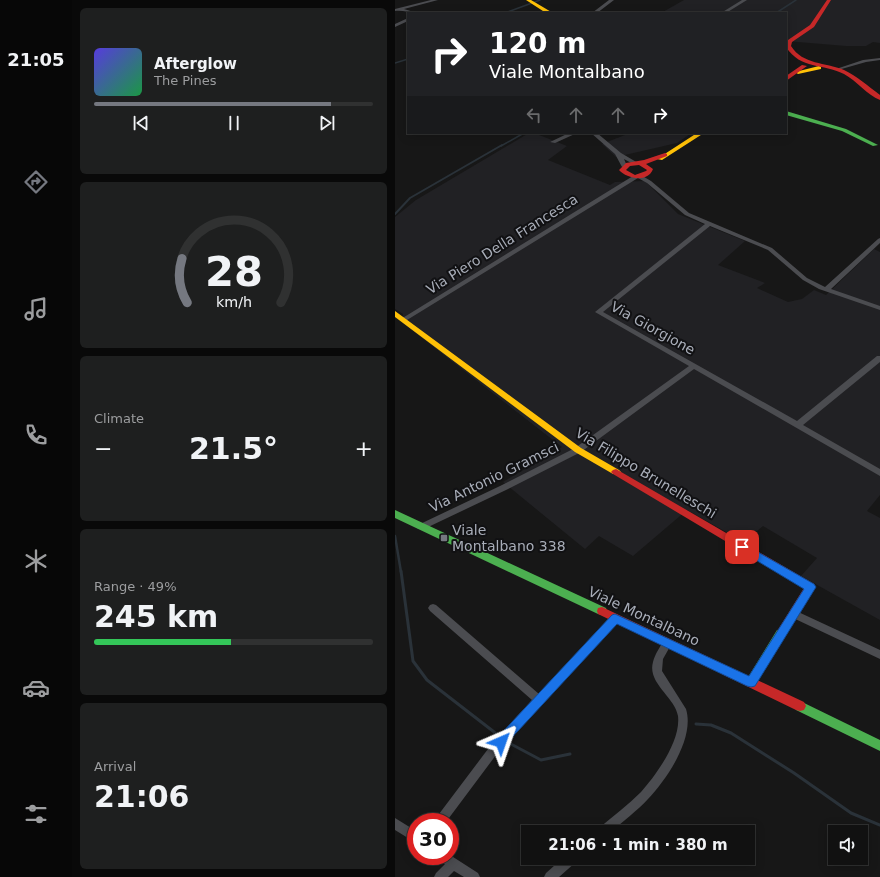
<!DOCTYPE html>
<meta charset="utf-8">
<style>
:root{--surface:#111;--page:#1e1f1f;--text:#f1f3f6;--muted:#9c9d9f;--line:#303131;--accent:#757880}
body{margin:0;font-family:"DejaVu Sans",sans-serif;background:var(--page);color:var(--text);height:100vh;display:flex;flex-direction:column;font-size:15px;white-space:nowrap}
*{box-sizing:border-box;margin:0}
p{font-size:13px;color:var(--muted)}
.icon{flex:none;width:22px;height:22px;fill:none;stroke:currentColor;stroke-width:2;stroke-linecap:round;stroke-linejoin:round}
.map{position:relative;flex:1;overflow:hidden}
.drawer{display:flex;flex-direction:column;gap:8px;padding:8px;background:#090909;width:323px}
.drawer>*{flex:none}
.guide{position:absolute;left:12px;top:12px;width:380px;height:122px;border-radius:0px;box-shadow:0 2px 10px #0003,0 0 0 1px var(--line);background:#202124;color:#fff;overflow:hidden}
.tools{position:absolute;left:433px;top:825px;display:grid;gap:8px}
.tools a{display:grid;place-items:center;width:40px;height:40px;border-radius:0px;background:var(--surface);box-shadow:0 2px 10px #0003,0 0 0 1px var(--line);font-size:20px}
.speed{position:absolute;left:12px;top:813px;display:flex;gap:8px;font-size:20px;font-weight:700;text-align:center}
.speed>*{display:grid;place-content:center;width:52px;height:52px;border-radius:50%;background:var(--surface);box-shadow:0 2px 10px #0003,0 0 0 1px var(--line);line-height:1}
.speed .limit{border:6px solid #d22;background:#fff;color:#111}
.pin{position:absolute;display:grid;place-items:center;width:34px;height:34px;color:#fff;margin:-17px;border-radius:8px;box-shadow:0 2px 6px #0006}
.me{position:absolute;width:44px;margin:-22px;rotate:43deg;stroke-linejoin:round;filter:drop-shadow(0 0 3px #0008)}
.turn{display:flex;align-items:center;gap:14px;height:84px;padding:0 16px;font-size:18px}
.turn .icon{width:52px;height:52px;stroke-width:2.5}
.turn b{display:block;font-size:28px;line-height:34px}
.lanes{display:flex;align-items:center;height:38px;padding:0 16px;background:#0003;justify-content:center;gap:20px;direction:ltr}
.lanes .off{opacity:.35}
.big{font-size:30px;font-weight:700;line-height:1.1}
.drawer .tile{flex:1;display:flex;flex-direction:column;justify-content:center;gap:6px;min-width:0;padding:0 14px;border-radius:6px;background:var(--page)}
.drawer .dial{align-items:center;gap:0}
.dial svg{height:104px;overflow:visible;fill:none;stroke:var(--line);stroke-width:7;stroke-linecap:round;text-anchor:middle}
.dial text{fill:var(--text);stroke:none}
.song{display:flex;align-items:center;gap:12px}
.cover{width:48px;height:48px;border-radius:6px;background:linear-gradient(135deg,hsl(250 70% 55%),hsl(140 70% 35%))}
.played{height:4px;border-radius:2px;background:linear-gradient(90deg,var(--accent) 85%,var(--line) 85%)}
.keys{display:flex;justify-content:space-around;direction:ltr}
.heat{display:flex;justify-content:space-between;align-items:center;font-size:22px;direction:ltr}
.charge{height:6px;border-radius:3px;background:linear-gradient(90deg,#34c759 49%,var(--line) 0)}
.trip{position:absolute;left:126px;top:825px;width:234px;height:40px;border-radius:0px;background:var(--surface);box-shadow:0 2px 10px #0003,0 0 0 1px var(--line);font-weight:700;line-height:40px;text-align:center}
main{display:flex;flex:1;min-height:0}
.dock{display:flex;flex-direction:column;width:72px;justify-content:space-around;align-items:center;background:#070707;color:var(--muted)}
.dock .icon{width:28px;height:28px}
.dock .current{color:var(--accent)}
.dock b{font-size:18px;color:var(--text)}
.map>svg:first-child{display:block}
.built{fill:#212124}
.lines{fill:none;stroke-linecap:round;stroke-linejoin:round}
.stream-far3{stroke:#2a3239;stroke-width:1.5}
.stream-far2{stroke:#2a3239;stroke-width:2}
.stream-far1{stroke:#2a3239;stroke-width:2.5}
.stream{stroke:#2a3239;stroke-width:3}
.street{fill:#4b4c50;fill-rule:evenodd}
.fast{fill:#4caf50;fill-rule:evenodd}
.slow{fill:#ffc107;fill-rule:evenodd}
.jam{fill:#c62828;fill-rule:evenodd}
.route{fill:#1a73e8;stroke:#114b97}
.poi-dot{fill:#757880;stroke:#111113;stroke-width:1.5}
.labels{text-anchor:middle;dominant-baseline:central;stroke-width:4;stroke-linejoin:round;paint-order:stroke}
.street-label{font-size:14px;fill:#a8adb8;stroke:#111113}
.poi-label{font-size:14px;fill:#a8adb8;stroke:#111113;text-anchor:start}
</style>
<main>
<nav class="dock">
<b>21:05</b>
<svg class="icon current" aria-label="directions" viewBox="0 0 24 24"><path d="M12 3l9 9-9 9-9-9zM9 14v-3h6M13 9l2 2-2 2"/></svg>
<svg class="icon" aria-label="music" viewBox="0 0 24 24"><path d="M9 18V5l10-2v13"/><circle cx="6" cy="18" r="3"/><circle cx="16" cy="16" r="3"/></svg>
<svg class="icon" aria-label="phone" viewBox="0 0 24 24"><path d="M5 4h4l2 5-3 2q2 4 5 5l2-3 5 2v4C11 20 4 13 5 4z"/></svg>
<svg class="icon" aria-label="climate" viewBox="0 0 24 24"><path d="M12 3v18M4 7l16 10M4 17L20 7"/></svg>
<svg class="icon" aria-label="car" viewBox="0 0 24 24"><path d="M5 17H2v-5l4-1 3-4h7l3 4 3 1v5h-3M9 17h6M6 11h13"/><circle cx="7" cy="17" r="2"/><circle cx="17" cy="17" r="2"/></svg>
<svg class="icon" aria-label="filters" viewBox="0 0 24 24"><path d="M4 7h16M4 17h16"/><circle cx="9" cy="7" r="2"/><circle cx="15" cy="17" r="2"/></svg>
</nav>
<section class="drawer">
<div class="tile">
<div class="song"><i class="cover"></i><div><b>Afterglow</b><p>The Pines</p></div></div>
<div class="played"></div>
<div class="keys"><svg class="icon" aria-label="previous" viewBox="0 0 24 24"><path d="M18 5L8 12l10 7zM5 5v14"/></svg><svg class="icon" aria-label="pause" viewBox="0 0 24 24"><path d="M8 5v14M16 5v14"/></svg><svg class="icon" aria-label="next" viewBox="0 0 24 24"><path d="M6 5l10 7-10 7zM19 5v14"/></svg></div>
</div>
<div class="tile dial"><svg viewBox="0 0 100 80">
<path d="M14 69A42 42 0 1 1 86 69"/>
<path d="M14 69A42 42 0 0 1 10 35" stroke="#757880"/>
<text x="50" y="56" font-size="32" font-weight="700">28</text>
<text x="50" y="72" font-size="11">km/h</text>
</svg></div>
<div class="tile"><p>Climate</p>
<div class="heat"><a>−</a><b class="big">21.5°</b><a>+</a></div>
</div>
<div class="tile"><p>Range · 49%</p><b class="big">245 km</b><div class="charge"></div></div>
<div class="tile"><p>Arrival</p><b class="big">21:06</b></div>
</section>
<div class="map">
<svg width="485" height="877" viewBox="0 0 485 877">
<rect width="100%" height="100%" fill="#171717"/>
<path class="built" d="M289,0H485V43L478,42L471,46H451L391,41V13H266Z
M134,133H139L172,146L153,160L215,185L220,182L250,181L283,214L350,241L323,265L370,283L362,288L393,302L407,299L419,290L431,295L479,249L485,252V495L472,511L485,518V620L406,576L422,558L368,526L349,542L292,510L238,556L204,536L190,549L108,482L167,447L8,323V314L0,309V217L21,200Z
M235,133H293L295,134L282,143L221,157L207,144Z"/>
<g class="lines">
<path class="stream-far3" d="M110,13L145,0
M381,13L401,0
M0,63L13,59
M106,146L129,133"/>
<path class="stream-far2" d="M0,214L15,198L107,145"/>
<path class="stream-far1" d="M0,536L6,572"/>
<path class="stream" d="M6,571L18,661L32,680L103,735
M301,724L316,725L336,733L399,773L456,813L485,825
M114,743L146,760L175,754"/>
<path class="street" d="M36,0H43L9,9L22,13C15,13 7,10 0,11V9Z
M214,0H219L202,13H197Z
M347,0H352L331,13H326Z
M13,18V21L0,27V24Z
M485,58V60L471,62L443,70L441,69L468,60Z
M174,133H182L160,143L155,142Z
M196,133H202L226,153L243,163L238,164L229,159L232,166L227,167L220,154Z
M244,174L256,181L294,213L377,248L412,278L430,287L483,239L485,238V243L436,289L485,306V310L424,289L408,280L373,250L315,226L208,312L402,421L482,356H485V362L408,425L485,469V476L299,369L186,452L111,490L29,529H23L22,527L23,525L105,486L180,448L294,366L200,312L310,224L290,215L252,183L243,178L12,320H8L6,319L238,176Z
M38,604L41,605L144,694L217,615L220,614L223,615L225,618L104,751L51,822H38L96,745L137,700L35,611L33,608L35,605Z
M399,610L485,650V659L396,617L394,614L396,611Z
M272,639L275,640L277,643L268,659L267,671L291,709C300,738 272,779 253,799C242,811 228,821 216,832H202L204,828C218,816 233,805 246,792C261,775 286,741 283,716C280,697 252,683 258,662C260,654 265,647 269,640Z
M0,818L21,831V843L0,830Z
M55,855L83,873L85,877H69L59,871L53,877H39L41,873L50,864L43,860L41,856H55Z
M168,858H183L181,862L164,877H149L151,873Z"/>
<path class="fast" d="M391,111L451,129L483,145L478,146L447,131L391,115Z
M0,510L211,608L212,611L211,614L207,615L203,614L0,518Z
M386,629L390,630L391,633L390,636L360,685L356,687L352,685L350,682L352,679L382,630Z
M405,701L485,740V751L401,710L399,706L401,702Z"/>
<path class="slow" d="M131,0H136L158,13H151Z
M424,66L426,67V69L403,74L400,72Z
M302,133H309L267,160L262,159Z
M0,311L186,448L224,470L226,472L224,474H218L180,452L0,317Z"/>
<path class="jam" d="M432,0H436L419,27L397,42L396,46C408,65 430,62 449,70C462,76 473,86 485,95V100C472,95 462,81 449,74C428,63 406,70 391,47L393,40L415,25Z
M407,65L412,66L391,81V76Z
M270,153L272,154V156L251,164L258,169C253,183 232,179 224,170L231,163L249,160ZM244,165L252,170L251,171L240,175L231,170L235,166Z
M221,469L419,584L420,587L419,590L390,636L386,637L382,636L381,633L409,588L218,474L216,472L218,470Z
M207,607L409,702L411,706L409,710L405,711L401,710L203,614L202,611L203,608Z"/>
</g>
<path class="route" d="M347,543L419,584L421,587L360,686L356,687L352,686L222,624L110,745L106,747L102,745L100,742L102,738L217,615L220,614L354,676L409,589L344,550L342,547L344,544Z"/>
<rect class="poi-dot" x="45" y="534" width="8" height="8" rx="2"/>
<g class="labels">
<g class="street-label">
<text transform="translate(107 244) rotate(-32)">Via Piero Della Francesca</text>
<text transform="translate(258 328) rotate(29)">Via Giorgione</text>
<text transform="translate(251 473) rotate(31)">Via Filippo Brunelleschi</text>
<text transform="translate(99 477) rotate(-26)">Via Antonio Gramsci</text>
<text transform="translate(249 616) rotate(25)">Viale Montalbano</text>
</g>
<g class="poi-label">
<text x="57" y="530">Viale<tspan x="57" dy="16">Montalbano 338</tspan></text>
</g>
</g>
</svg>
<div class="tools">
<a><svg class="icon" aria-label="sound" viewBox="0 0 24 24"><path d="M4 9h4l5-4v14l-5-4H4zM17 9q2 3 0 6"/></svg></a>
</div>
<div class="speed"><div class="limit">30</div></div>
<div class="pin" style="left:347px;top:547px;background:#d93025"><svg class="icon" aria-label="arrive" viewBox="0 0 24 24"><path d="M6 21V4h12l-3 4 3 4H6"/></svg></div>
<svg class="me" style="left:106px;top:742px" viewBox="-20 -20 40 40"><path d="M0-17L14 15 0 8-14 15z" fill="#1a73e8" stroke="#fff" stroke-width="4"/></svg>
<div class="trip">21:06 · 1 min · 380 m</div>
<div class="guide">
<div class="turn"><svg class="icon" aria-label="right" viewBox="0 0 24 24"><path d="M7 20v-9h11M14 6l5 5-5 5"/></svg><div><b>120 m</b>Viale Montalbano</div></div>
<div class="lanes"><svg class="icon off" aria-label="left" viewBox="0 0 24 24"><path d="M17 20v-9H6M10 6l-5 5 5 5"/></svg><svg class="icon off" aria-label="ahead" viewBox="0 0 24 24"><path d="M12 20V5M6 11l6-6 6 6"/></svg><svg class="icon off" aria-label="ahead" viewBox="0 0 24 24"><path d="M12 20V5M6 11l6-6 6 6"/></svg><svg class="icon" aria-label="right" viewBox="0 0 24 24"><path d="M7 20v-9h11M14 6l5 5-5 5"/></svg></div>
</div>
</div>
</main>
